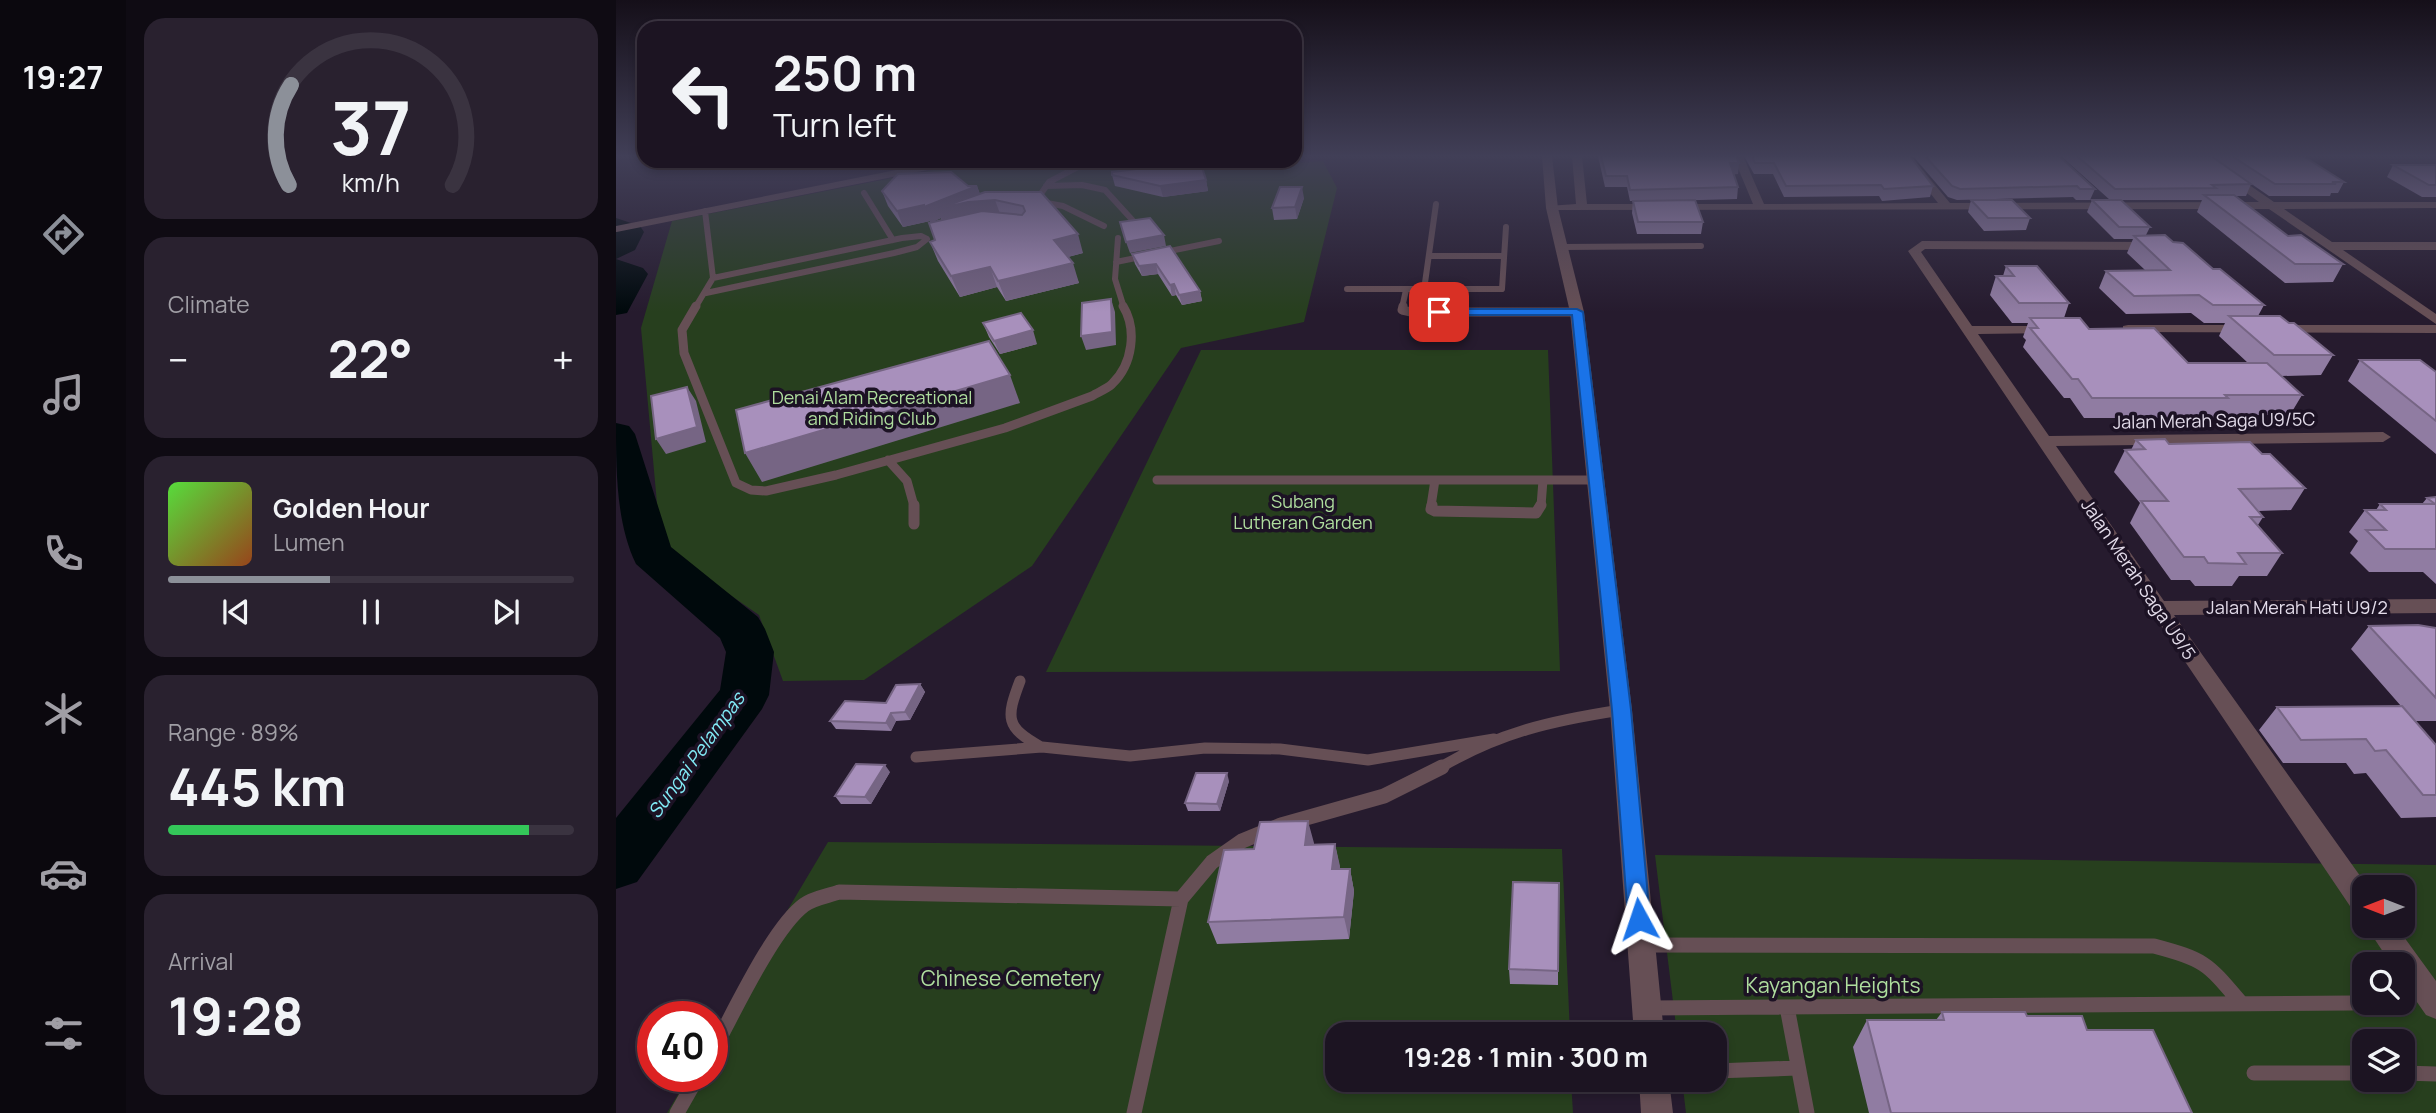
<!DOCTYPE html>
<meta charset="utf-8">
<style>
:root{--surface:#1c1422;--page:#29212f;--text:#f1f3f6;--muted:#a09ea5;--line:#3a3340;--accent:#8c9099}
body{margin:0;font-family:Manrope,sans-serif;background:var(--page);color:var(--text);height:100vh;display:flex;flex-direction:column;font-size:26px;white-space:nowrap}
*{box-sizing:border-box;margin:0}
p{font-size:23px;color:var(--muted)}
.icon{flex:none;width:38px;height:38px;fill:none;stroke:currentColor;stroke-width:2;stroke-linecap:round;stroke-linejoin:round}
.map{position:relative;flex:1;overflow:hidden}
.drawer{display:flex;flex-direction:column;gap:18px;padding:18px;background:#0f0b13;width:490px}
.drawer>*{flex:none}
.hud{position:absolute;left:21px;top:21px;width:665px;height:147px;border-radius:21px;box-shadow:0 4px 10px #0003,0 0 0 2px var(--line);background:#1c1422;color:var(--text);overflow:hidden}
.needle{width:46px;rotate:270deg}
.controls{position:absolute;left:1736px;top:875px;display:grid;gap:14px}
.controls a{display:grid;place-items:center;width:63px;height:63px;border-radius:14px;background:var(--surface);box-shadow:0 4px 10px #0003,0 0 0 2px var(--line);font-size:35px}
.speed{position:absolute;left:21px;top:1001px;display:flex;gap:14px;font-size:35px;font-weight:700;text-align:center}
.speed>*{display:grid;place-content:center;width:91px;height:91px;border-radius:50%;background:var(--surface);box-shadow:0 4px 10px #0003,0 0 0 2px var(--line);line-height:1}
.speed .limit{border:10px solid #d22;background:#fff;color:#111}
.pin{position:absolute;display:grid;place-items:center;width:60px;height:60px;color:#fff;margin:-30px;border-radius:14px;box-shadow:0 4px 10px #0006}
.me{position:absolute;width:77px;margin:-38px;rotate:355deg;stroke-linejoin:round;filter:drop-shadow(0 0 5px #0008)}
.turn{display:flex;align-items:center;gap:24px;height:147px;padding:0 21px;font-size:32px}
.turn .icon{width:91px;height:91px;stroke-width:2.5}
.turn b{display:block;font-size:49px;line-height:60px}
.big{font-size:52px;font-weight:700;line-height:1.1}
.drawer .tile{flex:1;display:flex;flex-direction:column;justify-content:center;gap:10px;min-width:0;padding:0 24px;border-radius:21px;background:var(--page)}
.drawer .dial{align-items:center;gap:0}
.dial svg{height:182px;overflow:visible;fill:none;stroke:var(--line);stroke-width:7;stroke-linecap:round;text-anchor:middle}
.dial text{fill:var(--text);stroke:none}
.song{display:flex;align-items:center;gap:21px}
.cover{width:84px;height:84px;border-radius:10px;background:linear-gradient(135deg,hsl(110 70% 55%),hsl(20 70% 35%))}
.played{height:7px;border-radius:4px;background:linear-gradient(90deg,var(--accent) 40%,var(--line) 40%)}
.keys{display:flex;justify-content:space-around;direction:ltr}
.heat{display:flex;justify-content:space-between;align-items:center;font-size:38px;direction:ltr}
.charge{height:10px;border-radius:5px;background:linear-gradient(90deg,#34c759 89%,var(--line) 0)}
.trip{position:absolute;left:709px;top:1022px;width:402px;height:70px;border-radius:21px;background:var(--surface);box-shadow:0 4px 10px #0003,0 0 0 2px var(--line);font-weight:700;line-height:70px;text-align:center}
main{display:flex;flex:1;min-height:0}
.dock{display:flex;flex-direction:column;width:126px;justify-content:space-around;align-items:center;background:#0b080e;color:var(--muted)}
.dock .icon{width:49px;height:49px}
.dock .active{color:var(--accent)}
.dock b{font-size:32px;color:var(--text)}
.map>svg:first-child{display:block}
.green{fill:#273f1e;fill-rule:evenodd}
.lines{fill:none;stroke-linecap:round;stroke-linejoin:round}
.river{fill:#00090c;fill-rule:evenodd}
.service-far3{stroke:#664f55;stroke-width:6}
.service-far2{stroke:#664f55;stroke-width:9}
.service-far1{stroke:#664f55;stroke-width:11}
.service{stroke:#664f55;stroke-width:15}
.minor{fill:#664f55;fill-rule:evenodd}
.tertiary{fill:#664f55;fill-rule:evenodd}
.wall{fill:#907ca2}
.shaded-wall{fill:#766584}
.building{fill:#a890bc;stroke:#766584;stroke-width:2}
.route{fill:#1a73e8;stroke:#114b97;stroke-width:2}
.labels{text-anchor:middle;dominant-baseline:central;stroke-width:7;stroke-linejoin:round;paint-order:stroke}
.park-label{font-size:18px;fill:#afde9e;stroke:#1c1224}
.street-label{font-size:18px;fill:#e3dcea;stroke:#1c1224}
.water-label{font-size:19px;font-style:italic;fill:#82ebf7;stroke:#1c1224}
.near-park-label{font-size:21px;fill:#afde9e;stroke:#1c1224}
</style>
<main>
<nav class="dock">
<b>19:27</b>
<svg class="icon active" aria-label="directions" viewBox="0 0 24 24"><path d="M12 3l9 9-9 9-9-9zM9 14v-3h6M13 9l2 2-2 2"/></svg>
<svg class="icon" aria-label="music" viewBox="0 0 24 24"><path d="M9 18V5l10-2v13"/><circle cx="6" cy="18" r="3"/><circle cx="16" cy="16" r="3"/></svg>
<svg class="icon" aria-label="phone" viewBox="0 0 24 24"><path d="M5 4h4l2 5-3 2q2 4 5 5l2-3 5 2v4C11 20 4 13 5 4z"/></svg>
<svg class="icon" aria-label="climate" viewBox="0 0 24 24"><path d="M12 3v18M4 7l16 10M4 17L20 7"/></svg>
<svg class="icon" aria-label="car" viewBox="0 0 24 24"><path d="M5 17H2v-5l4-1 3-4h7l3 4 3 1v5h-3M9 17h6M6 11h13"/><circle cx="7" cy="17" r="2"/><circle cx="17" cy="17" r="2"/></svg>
<svg class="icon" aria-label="filters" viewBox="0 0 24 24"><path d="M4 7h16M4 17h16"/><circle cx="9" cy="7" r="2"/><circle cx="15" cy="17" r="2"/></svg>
</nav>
<section class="drawer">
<div class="tile dial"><svg viewBox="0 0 100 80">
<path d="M14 69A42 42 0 1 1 86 69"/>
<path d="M14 69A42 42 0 0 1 15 25" stroke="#8c9099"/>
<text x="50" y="56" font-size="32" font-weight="700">37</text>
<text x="50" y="72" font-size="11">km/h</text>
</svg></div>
<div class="tile"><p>Climate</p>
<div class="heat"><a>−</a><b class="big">22°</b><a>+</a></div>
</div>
<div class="tile">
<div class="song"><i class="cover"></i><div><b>Golden Hour</b><p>Lumen</p></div></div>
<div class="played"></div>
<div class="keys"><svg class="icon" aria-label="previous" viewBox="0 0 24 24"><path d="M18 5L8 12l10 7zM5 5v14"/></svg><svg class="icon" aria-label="pause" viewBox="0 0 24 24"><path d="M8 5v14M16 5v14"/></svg><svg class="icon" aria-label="next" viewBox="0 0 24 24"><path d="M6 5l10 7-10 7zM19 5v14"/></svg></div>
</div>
<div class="tile"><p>Range · 89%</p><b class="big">445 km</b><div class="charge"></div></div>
<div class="tile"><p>Arrival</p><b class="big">19:28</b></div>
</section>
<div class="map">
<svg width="1820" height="1113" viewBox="0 0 1820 1113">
<rect width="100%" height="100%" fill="#261b2e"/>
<path class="green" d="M363,161H642L653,165L707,161L721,188L688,322L565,348L416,566L248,680L167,681L143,615L45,547L25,328L56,221Z
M585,350H932L944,671L430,672Z
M212,842L946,849L954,1034H721V1080H955L957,1113H51L73,1076H96V1037Z
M1039,855L1820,865V1113H1070L1066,1080H1099V1034H1061ZM1748,887H1787V926H1748ZM1748,964H1787V1003H1748ZM1748,1041H1787V1080H1748Z"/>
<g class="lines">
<path class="river" d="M0,218L24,226L28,232L19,250L0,259Z
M0,259L27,268L32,274L11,313L0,315Z
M0,423L13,426L19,434L55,547L142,617L149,629L158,652L153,695L146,709L21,882L0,889V818L104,690L110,652L104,638L20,564C0,523 0,469 0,423Z"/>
<path class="service-far3" d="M430,186L466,185L489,190L520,224
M248,193L277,240
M420,201L447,206L488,226
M420,201L433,182L473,161
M0,229L341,161
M502,238L499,279L508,308
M946,247L1085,246
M813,256H888
M500,262L603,241
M731,289H886L890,227
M808,290L820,204
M90,293L278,253L301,247L311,239L305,236L286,238L97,278
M79,308L97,278L89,211
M786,308L790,290"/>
<path class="service-far2" d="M80,306L66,330L68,353L120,483L135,490L150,491L220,475L389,428L476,396C482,392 491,389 496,384C517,364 521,329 507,306
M787,306L786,310L795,312H961
M272,460L291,481L298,506
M541,480H979
M815,506L819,480
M925,506L927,480"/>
<path class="service-far1" d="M298,505V524
M816,505L815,509L819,511L920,513L925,505
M404,681C390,718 389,727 425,747
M300,757L426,747L514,756L589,748L664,749L752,760L878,739
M823,768C885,732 934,721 1005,710"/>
<path class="service" d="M565,899L596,862L626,841L665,825L768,796L826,767
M1026,945L1538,946C1590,960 1591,963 1625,1003
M1171,1007L1191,1113
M1033,1008L1736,1003
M96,1052C117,1015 156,929 188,905C197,898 212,896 223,892L565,899L518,1113
M1099,1071L1181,1068
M1638,1073H1748
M1787,1073L1820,1074
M61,1113L82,1076"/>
<path class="minor" d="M956,156H966L971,204H1137L1117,156H1127L1148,204L1322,203L1285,156H1295L1334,203L1643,202L1579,156H1591L1658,202H1820V208L1668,209L1716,242H1820V250H1727L1820,314V324L1653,209L932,210V206L960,204Z
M1306,241L1538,242L1544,246L1538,250L1309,249L1305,252L1356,326H1441V332L1436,333L1362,334L1433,436L1767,432L1775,437L1767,442L1440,446L1548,601L1820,599V613L1558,615L1752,887H1748V915L1738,912L1292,251Z
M1512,325H1820V333L1507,332V326Z
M1750,926H1780L1820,981V1019L1810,1015L1787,982V964H1775Z"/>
<path class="tertiary" d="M926,156H936L942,208L968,312L1016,710L1048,1034H1018L994,710L954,312L930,208Z
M1023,1080H1053L1057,1113H1025Z"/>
</g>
<path class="wall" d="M982,156H1120L1122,174H1118L1122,187L1121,199L1046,201L1087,222L1085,234H1021L1016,213L1017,201H1014L1011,187H989Z
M1128,156H1294L1317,186L1314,197L1266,201L1263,196L1168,197L1157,174H1138Z
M1297,156H1443L1479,189L1474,200H1460L1457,197L1341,200L1332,197Z
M1445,156H1595L1635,184L1630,196H1619L1672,236L1727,264L1717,282L1669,283L1581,212L1586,200H1505L1534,227L1530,235L1557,242L1648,305L1642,316L1717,355L1705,375L1665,376L1686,395L1674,415H1603L1602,418H1468L1454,398H1448L1407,347L1410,340L1407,337L1412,323H1396L1374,295L1380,276H1387L1390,266L1453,303L1448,318L1473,329L1572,363H1632L1603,336L1609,323H1588L1575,313L1510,314L1483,288L1490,271L1529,270L1511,253L1517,239H1498L1471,212L1476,200H1494Z
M1595,156H1687L1728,182L1722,193H1715L1714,196H1653Z
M1777,165H1820V197H1806L1771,177Z
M496,175L590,180L592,191L547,197L499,186Z
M352,186H361L364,194L425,192L467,253L452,257L463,283L390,301L381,287L344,297L322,261L314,242L319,240L325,220V218L314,223V221L287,227L272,206L266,191Z
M688,198L681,219L658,220L656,208Z
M1355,200L1414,218L1410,230L1368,231L1352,212Z
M554,246L584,291L586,301L566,305L560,295L556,296L542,274L526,276L519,264L516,254Z
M367,323L421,344L384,354L373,337Z
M1744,360L1820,372V454L1732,381Z
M1520,440L1646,454L1689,488L1675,510L1642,511L1647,517L1642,525L1666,553L1651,576H1623L1616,586H1579L1574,580H1555L1514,523L1524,503L1498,472L1509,450H1515Z
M1820,497V584L1807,572H1753L1734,553L1742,541L1733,532L1749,510H1760L1764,504H1806L1811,498Z
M1753,626L1820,628V721H1799L1820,745V817L1785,818L1750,773L1738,774L1730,763H1667L1643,730L1661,707L1785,706L1735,649Z
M304,684L309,692L294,720L280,721L275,731L220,729L214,721L270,703Z
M274,772L255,804H225L219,796Z
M613,781L604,811H572L569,803Z
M698,843V845L719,844L724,869H734L738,891L733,939L601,944L592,922L638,849Z
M893,969L942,971V985L894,984Z
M1326,1012L1411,1016L1471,1030L1576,1113H1253L1237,1047L1251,1020H1320Z"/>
<path class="shaded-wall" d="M1114,163H1123L1122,174L1112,175Z
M590,180L592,191L547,197L544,186Z
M361,186L366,201L379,200L386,219L329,228L325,218L314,223V221L287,227L281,211Z
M686,187L688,198L681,219L679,207Z
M462,234L467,253L444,259L438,240Z
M548,235L550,246L514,253L510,242Z
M457,263L463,283L390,301L382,281Z
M540,264L542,274L526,276L523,266Z
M374,267L381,287L344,297L335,276Z
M558,284L560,295L556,296L554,285Z
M584,291L586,301L566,305L563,295Z
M495,299L499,312L500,345L470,350L465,336Z
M417,330L421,344L384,354L378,341Z
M394,375L404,403L146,482L129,453Z
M71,387L80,401L90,442L50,454L40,439Z
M304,684L309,692L294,720L289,712Z
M275,713L280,721L275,731L270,723Z
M269,765L274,772L255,804L249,797Z
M611,773L613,781L604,811L601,804Z
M692,821L698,843L695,868L689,845Z
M719,844L724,866L721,891L716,869Z
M734,869L738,891L733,939L728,917Z"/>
<path class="building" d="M985,156H1120L1123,163H1114L1122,187L1014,190L1011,176H990Z
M1136,156H1294L1317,186L1268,189L1265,185L1170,186L1158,163H1139Z
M1309,156H1443L1479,189H1464L1461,186L1344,189L1336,186Z
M1461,156H1595L1635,184L1596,185L1600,188L1499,189Z
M1616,156H1687L1728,182H1716L1720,184H1659Z
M574,161H584L590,180L544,186L496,175V172L571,163Z
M1777,165H1820V185H1813Z
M335,172L352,186H361L308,207V205L281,211L266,191L282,174Z
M664,187H686L679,207L656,208Z
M369,192H425L462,234L438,240L457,263L382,281L374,267L335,276L314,242L319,240L313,223L366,211L406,215L409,211L407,206L379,200L352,202L321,209Z
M1588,195H1618L1672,236L1685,235L1727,264H1679Z
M1079,200L1087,222H1022L1017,201Z
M1355,200H1396L1414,218H1372Z
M1476,200H1505L1534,227H1503Z
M534,218L548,235L510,242L504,222Z
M1549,235L1557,242L1567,243L1597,269H1604L1648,305H1597L1583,295L1518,296L1490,271L1554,270L1518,236Z
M554,246L584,291L563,295L558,284L554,285L540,264L523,266L516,254Z
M1390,266H1421L1453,303H1403L1380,276H1398Z
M495,299L496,332L465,336L466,303Z
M405,313L417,330L378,341L367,323Z
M1613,316H1664L1673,323H1678L1717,355H1658Z
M1414,318H1464L1473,329L1538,328L1572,363H1651L1686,395H1609L1612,398H1476L1462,379H1456L1414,328H1422Z
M373,341L394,375L129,453L120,410Z
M1744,360H1804L1820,372V421Z
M71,387L81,427L40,439L35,396Z
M1549,439L1553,444L1634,442L1646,454H1654L1689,488L1623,489L1647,517H1634L1666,553H1622L1630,564L1592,563L1588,557H1568L1525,501H1552L1509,450L1529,449L1520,440Z
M1820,497V549H1769L1750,530H1770L1749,510H1770L1764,504H1819L1811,498Z
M1802,625L1820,628V698L1753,626Z
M304,684L289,712L275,713L270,723L214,721L229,701L270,703L280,685Z
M1786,706L1820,745V795H1807L1770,750L1759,751L1750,739L1685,740L1661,707Z
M240,764L269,765L249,797L219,796Z
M580,773H611L601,804L569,803Z
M692,821L689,845L719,844L716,869H734L728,917L592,922L608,850L638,849L644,822Z
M897,882L943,883L942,971L893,969Z
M1326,1012H1409L1411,1016H1466L1471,1030H1537L1576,1113H1275L1251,1020H1328Z"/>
<linearGradient id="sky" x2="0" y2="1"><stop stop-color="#150f19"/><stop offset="0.5" stop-color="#413f57"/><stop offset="1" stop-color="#413f57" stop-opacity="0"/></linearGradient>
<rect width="1820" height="312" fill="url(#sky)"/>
<path class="route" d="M819,309H961L967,312L1015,710L1034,919L1031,926L1023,930L1015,926L1012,919L996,710L956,315H823L817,312Z"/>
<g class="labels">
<g class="park-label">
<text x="256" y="397">Denai Alam Recreational<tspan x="256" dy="21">and Riding Club</tspan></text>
<text x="687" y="501">Subang<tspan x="687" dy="21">Lutheran Garden</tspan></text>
</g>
<g class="street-label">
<text transform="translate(1598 420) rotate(-1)">Jalan Merah Saga U9/5C</text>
<text transform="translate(1523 579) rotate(56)">Jalan Merah Saga U9/5</text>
<text x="1681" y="607">Jalan Merah Hati U9/2</text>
</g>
<g class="water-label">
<text transform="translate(80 755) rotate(-54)">Sungai Pelampas</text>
</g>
<g class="near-park-label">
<text x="395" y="978">Chinese Cemetery</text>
<text x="1217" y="985">Kayangan Heights</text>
</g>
</g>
</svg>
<div class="controls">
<a><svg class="needle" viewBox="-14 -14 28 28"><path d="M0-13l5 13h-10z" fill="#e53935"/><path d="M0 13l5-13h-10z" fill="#a09ea5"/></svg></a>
<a><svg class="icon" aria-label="search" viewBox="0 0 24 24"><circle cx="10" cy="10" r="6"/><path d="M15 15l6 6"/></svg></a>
<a><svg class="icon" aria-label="layers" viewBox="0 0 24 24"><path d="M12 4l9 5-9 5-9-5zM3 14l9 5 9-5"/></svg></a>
</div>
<div class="speed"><div class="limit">40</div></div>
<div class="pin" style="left:823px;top:312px;background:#d93025"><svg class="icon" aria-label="arrive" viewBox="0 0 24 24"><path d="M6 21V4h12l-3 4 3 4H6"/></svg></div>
<svg class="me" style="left:1023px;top:919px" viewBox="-20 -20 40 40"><path d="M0-17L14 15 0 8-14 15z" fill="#1a73e8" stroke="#fff" stroke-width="4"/></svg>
<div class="trip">19:28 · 1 min · 300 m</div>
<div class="hud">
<div class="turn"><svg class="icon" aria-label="left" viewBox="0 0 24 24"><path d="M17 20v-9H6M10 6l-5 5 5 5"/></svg><div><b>250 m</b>Turn left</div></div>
</div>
</div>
</main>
